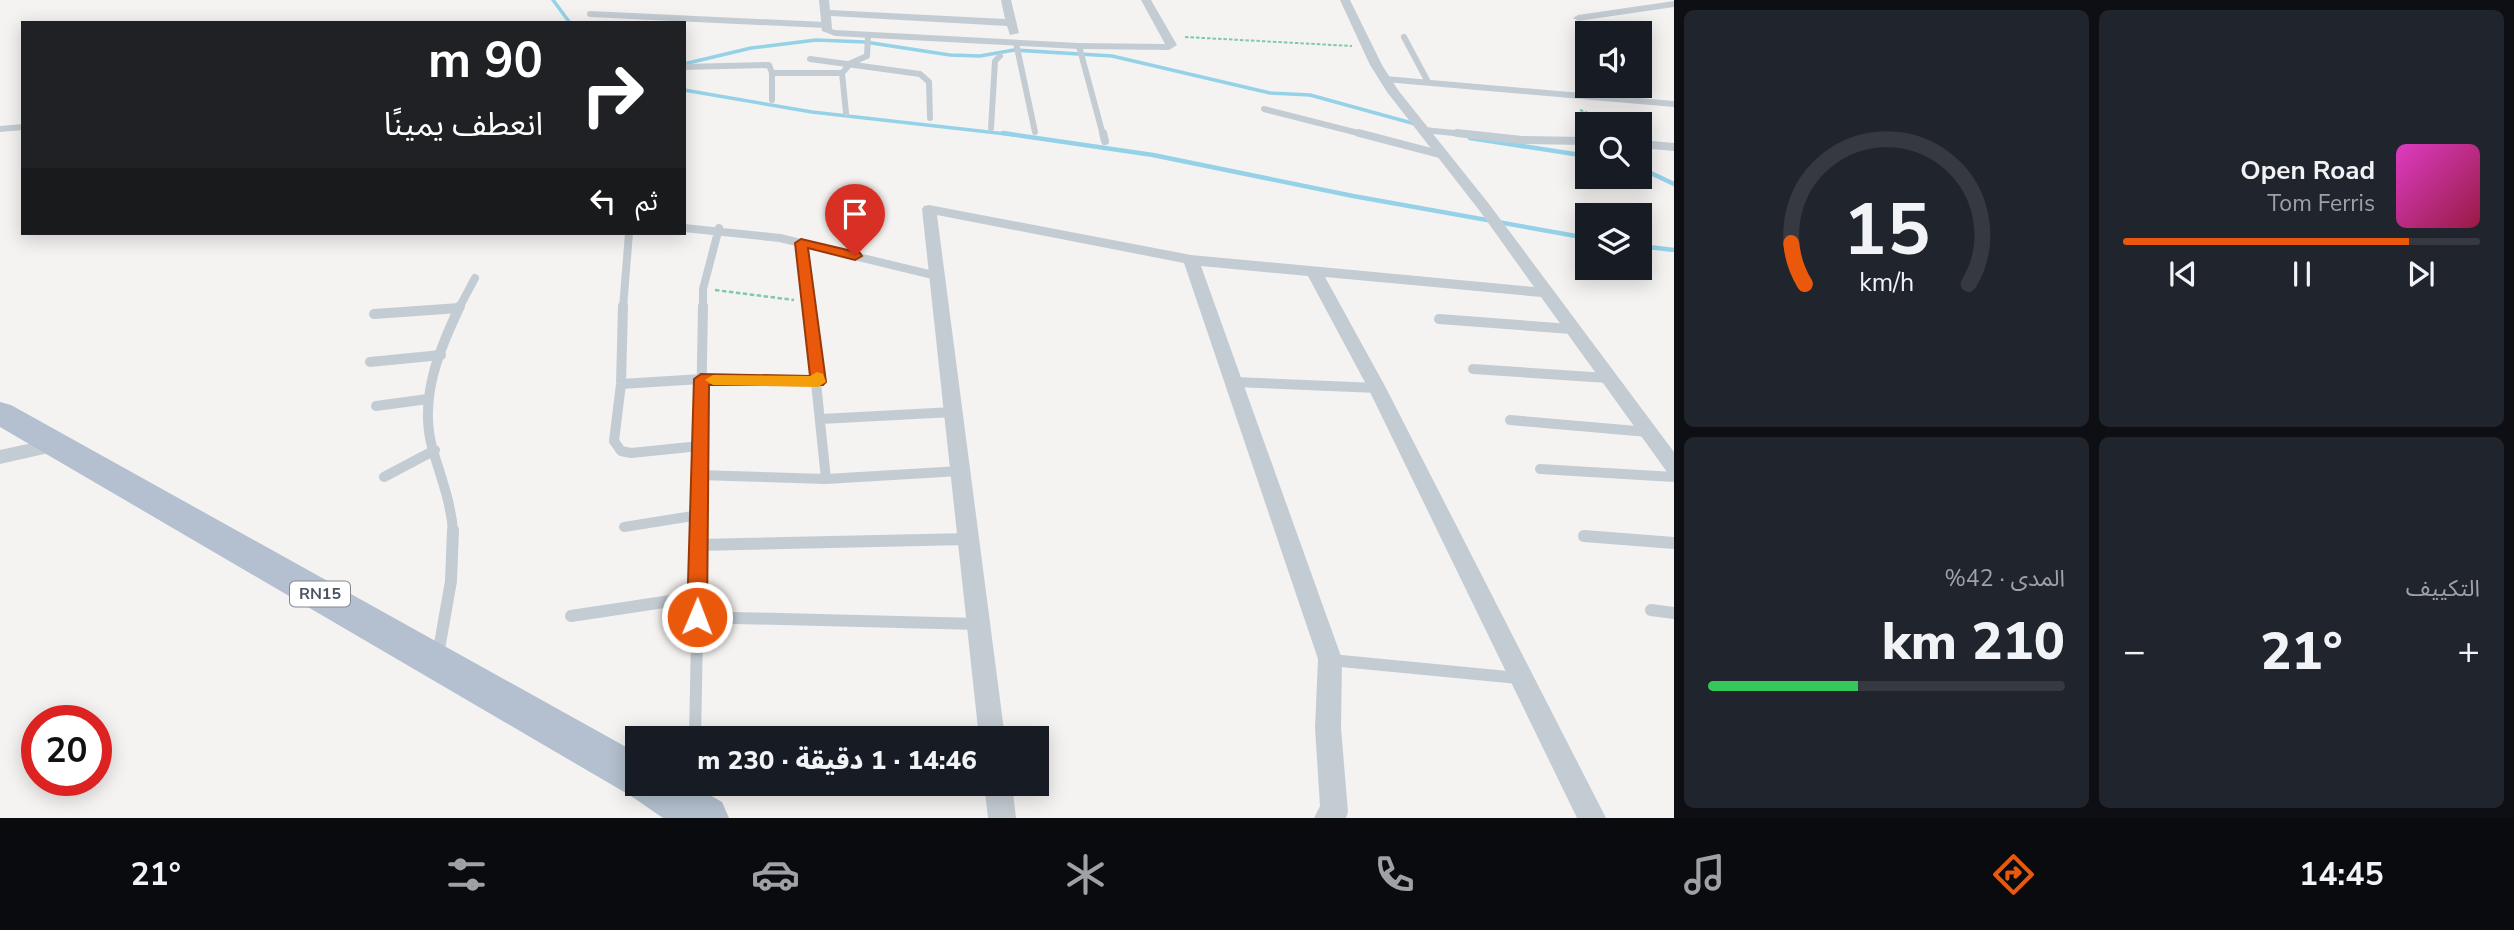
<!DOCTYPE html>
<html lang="ar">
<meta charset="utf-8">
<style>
:root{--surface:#171b24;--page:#20242c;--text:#f1f3f6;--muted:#9ea1a6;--line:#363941;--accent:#ea580c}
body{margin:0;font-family:"Nunito Sans","Noto Sans Arabic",sans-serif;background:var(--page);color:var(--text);direction:rtl;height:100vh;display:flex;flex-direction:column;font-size:26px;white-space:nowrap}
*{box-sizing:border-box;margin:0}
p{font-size:23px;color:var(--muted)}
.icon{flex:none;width:38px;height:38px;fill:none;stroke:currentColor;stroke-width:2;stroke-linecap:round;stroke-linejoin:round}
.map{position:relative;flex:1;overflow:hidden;direction:ltr}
.panel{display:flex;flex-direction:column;gap:10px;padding:10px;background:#0d0f14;width:840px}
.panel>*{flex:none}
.top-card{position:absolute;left:21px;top:21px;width:665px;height:214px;border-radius:0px;box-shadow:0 4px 18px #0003;direction:rtl;background:#202124;color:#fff;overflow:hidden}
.tools{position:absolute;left:1575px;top:21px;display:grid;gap:14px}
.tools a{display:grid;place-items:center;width:77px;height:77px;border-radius:0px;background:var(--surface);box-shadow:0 4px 18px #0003;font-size:35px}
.speed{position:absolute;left:21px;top:705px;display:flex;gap:14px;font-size:35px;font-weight:700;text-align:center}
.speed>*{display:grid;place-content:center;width:91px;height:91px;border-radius:50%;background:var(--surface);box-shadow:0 4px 18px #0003;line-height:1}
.speed .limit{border:10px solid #d22;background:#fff;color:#111}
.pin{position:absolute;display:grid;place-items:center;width:60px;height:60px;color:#fff;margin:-72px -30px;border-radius:50% 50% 50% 0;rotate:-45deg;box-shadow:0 0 7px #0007}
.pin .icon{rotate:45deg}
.me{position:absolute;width:77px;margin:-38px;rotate:1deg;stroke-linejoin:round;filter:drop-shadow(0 0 5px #0008)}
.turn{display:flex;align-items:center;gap:24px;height:147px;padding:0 28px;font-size:32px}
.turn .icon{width:91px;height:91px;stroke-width:2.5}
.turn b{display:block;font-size:49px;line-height:60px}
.then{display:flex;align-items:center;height:66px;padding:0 28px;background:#0003;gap:14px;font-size:26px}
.big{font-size:52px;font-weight:800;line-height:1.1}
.panel .widget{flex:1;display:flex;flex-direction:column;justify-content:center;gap:10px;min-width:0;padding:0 24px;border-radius:10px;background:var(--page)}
.panel .dial{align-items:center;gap:0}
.dial svg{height:182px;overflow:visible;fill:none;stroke:var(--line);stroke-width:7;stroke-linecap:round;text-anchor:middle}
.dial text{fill:var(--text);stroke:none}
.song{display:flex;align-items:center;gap:21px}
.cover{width:84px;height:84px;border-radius:10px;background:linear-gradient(135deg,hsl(310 70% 55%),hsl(340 70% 35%))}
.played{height:7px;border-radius:4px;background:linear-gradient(90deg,var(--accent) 80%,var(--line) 80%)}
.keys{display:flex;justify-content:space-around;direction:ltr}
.heat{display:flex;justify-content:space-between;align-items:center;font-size:38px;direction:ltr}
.charge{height:10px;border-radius:5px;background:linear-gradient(90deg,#34c759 42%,var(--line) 0)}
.panel .tiles{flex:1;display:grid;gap:10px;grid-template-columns:repeat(2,1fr)}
.trip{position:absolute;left:625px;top:726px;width:424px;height:70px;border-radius:0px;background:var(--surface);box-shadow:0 4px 18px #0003;font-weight:800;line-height:70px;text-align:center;direction:rtl}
.tabs{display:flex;height:112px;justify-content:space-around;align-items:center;background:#090b0e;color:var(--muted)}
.tabs .icon{width:49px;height:49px}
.tabs .selected{color:var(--accent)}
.tabs b{font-size:32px;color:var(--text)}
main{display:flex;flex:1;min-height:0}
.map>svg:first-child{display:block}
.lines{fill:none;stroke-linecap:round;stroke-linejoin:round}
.stream-far1{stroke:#95d2e8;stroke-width:3.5}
.stream{stroke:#95d2e8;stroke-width:4.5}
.path-far1{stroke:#7ecaa9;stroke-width:2;stroke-dasharray:3.5 2;stroke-linecap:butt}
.path{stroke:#7ecaa9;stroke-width:2.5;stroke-dasharray:4.5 2.5;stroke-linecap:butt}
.lane-far3{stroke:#c4ccd3;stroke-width:6}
.lane-far2{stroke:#c4ccd3;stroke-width:8}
.lane-far1{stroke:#c4ccd3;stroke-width:10}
.lane{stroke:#c4ccd3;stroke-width:12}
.street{fill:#c4ccd3;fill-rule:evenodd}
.primary{fill:#b4c0cf;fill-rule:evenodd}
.route{fill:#ea580c;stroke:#983908;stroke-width:2}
.slow{fill:#f59e0b}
.labels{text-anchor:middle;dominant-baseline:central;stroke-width:5;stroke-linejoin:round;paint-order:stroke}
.shield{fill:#fff;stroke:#81878f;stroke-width:2}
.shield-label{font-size:16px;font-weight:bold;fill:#4b545f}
</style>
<main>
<section class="panel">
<div class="tiles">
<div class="widget">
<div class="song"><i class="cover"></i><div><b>Open Road</b><p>Tom Ferris</p></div></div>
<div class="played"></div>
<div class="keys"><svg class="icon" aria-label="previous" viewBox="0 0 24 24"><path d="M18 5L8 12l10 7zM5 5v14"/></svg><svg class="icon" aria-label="pause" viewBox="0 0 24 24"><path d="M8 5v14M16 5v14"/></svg><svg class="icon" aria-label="next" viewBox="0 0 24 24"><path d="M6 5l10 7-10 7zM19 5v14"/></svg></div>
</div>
<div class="widget dial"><svg viewBox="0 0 100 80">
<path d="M14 69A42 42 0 1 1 86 69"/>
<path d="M14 69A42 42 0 0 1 8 51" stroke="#ea580c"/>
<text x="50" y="56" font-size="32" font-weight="700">15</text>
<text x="50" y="72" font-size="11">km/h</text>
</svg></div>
<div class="widget"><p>التكييف</p>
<div class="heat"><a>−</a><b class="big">21°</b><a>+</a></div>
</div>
<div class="widget"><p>المدى · 42%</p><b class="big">210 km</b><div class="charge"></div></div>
</div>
</section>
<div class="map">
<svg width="1674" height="818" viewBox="0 0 1674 818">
<rect width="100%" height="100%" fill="#f4f3f2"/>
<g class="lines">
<path class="stream-far1" d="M553,0L570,23
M684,64L751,48L816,40L865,42L950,55L980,56L1014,50L1112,56L1270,93L1310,95L1419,125
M684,90L812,112L1015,135"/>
<path class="stream" d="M1003,133L1153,155L1353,196L1587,238
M1470,138L1587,156
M1640,168L1674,184
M1640,246L1674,250"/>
<path class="path-far1" d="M1185,37L1352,46
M1580,110L1599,117L1644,121"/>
<path class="path" d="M715,290L794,300"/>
<path class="lane-far3" d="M590,14L825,25
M1404,37L1428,82
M1016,43L1035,132
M1079,46L1103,135
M810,59L920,74L929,82L930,118
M684,67L769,65L772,73V100
M772,73H842
M1385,79L1674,104
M1264,109L1366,135
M846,113L842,73L851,63L867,56L868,35
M991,128L995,61L1000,56
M0,129L23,127
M1424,130L1474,135"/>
<path class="lane-far2" d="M1103,133L1105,141
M1359,133L1443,155
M1457,133L1522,140L1587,141
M1640,144L1674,147
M684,228L780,238L937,276
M801,243L808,308
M456,308H459
M459,308L475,278
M623,308L629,233
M703,308V289L719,228"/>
<path class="lane-far1" d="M623,306L621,384L614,441L621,451L631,453L700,446
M808,306L826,479
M374,314L459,308
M1439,319L1571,329
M370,362L441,355
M1473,369L1608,378
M1235,382L1377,388
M621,384L701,379L818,382
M376,406L428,399
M821,419L953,412
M1510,420L1648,432
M1540,469L1674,477
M699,475L826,479L960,471
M384,477L435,450
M624,527L699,515
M453,531C451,502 440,475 432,447C419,398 439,350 460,306
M699,531L703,306"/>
<path class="lane" d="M1584,536L1674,543
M698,545L968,539
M1651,610L1674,613
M571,616L697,597
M697,617L978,624
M438,655L451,581L453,530
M1331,660L1518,678
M695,738L699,530"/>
<path class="street" d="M819,0H829L830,10L1005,19L1001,0H1011L1019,33L1010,35L1007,26L831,16L832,29L835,30L1079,43L1165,44L1141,0H1151L1177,45L1169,50L1079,49L835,36L822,31Z
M1340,0H1350L1382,65L1398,90L1489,204L1674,452V474L1667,472L1541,297L1325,277L1386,388L1606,818H1577L1368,388L1308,276L1201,266L1342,659L1341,728L1348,812L1346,818H1314L1320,806L1315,728L1318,659L1184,263L937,215L1005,738H979L922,209L924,206L929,205L1191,255L1534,287L1479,210L1387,92L1370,65Z
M1674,1V7L1578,21L1573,18L1578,15Z
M55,438L62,440L65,445L62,450L0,464V450Z
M984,784H1012L1016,818H988Z"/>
<path class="primary" d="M0,402L11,405L637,753V784H691L722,802L729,818H663L631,796L0,427Z"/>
</g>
<path class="route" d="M801,239L860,253L862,256L855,260L808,248L826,382L823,385H709L707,617L704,623L697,625L690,623L687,617L694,379L701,374L810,376L795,243Z"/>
<path class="slow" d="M817,372L823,374L826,382L818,387L713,385L705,380L713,375L810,376Z"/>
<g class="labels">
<rect class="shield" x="290" y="581.5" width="60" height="25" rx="5"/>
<g class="shield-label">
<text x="320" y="594">RN15</text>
</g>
</g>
</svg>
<div class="tools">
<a><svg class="icon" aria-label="sound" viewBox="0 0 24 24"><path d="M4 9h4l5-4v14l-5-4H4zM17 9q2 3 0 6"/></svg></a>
<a><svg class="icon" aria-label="search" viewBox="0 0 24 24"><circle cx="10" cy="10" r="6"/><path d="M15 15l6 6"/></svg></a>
<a><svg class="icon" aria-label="layers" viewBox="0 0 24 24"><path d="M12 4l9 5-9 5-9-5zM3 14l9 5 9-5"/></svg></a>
</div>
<div class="speed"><div class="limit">20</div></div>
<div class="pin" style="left:855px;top:256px;background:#d93025"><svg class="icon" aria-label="arrive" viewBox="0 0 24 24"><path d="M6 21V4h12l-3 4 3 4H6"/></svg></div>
<svg class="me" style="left:697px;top:617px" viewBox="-20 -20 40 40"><circle r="17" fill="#ea580c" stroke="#fff" stroke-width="3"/><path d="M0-11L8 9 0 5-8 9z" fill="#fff"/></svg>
<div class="trip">14:46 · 1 دقيقة · 230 m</div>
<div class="top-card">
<div class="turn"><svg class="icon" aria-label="right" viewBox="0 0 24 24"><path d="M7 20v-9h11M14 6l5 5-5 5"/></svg><div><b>90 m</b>انعطف يمينًا</div></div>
<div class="then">ثم<svg class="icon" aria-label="left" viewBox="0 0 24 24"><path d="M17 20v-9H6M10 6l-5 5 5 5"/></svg></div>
</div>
</div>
</main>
<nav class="tabs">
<b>14:45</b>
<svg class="icon selected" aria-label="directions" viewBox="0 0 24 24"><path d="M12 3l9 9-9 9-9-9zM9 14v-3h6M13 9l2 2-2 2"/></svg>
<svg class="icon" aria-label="music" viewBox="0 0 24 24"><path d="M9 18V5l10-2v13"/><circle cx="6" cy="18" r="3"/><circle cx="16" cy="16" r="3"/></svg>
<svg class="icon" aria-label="phone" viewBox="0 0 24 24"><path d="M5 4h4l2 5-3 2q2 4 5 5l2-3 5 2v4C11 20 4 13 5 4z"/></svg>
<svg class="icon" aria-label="climate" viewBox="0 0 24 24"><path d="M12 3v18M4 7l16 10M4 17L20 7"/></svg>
<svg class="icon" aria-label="car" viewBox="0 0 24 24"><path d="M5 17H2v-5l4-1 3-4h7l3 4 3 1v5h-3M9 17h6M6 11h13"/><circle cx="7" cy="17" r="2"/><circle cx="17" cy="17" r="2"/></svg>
<svg class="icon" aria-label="filters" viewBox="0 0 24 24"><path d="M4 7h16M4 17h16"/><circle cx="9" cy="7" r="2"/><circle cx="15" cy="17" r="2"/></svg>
<b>21°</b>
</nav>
